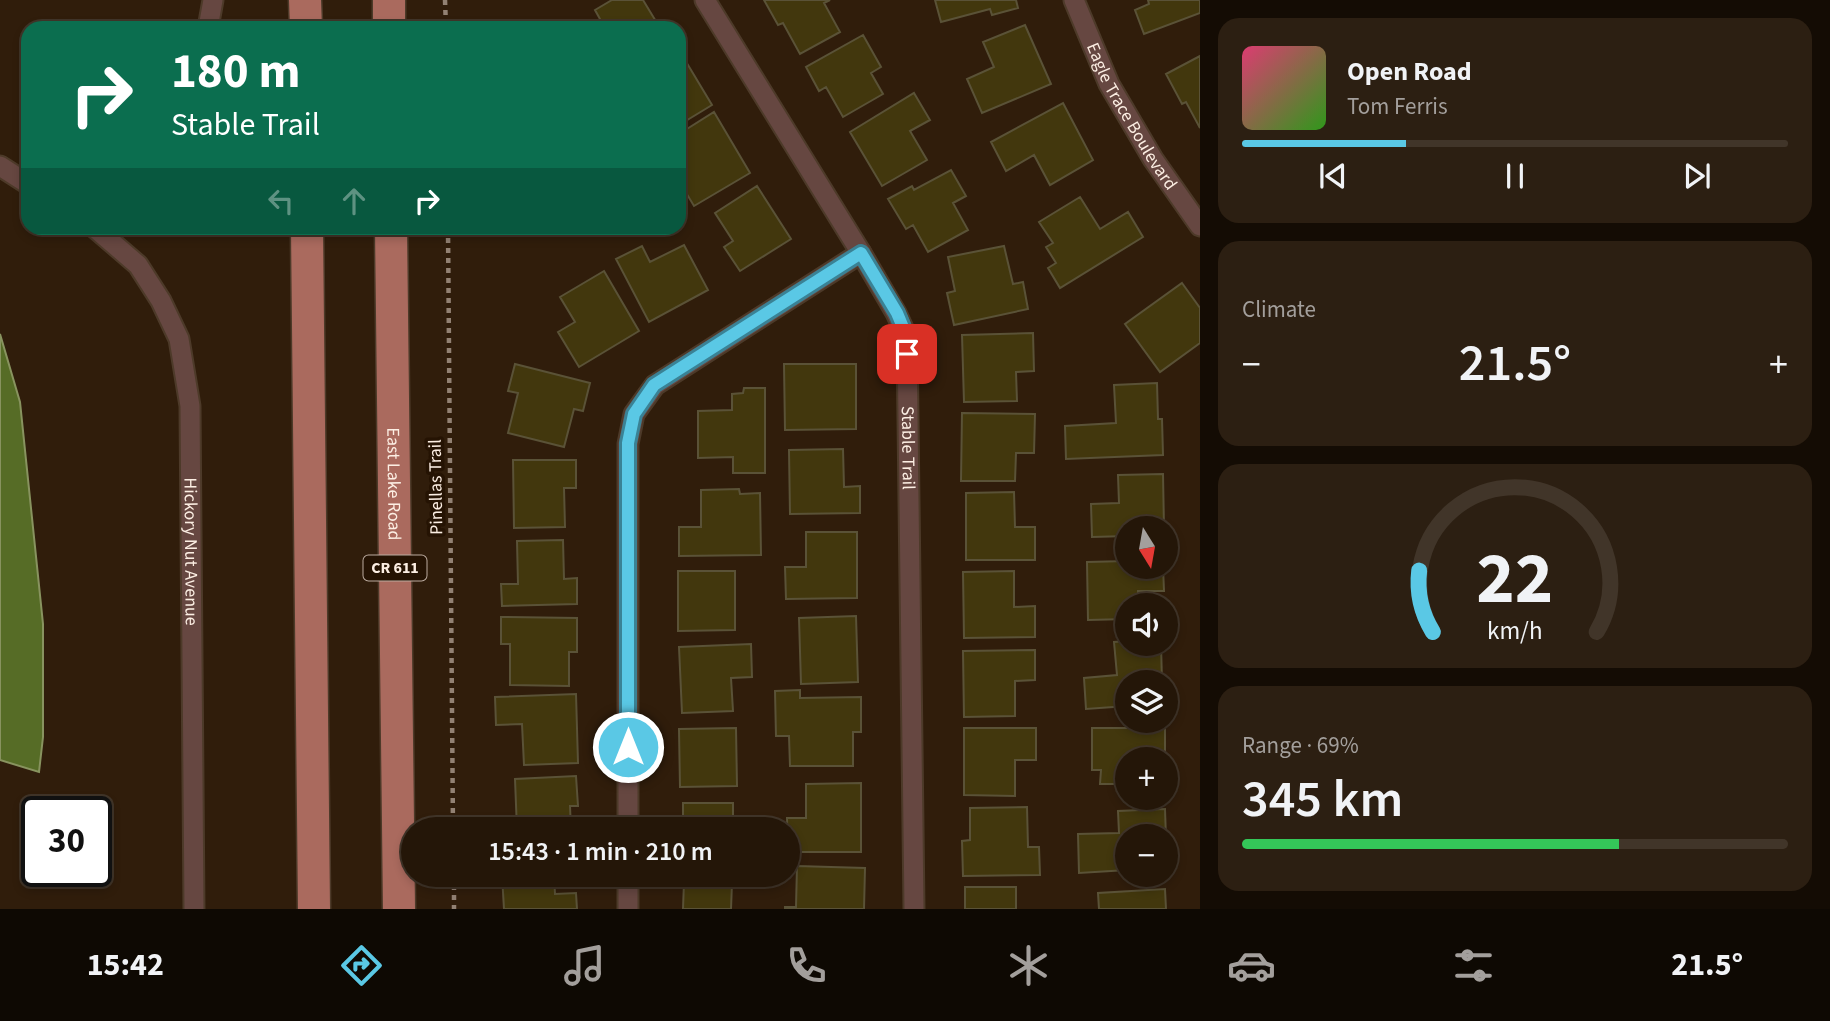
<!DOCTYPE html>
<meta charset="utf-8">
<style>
:root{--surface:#241608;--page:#2c1f12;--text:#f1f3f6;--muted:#a39f9c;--line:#413529;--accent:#5ac8e5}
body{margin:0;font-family:"Source Sans 3",sans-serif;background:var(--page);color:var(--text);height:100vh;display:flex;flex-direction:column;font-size:26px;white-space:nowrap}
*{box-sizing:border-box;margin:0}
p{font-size:23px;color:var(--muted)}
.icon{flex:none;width:38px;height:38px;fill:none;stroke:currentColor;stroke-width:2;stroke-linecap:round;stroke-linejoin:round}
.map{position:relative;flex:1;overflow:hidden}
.details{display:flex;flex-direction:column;gap:18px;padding:18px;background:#140c04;width:630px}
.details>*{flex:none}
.hud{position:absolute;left:21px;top:21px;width:665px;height:214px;border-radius:21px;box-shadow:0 4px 10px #0003,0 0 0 2px var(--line);background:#0b6e4f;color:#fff;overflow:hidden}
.needle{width:46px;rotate:169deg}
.buttons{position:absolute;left:1115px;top:516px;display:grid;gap:14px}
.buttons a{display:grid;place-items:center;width:63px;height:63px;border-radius:50%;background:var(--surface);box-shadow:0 4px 10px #0003,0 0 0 2px var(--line);font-size:35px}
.speed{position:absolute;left:21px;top:796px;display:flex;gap:14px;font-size:35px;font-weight:700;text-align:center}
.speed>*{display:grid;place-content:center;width:91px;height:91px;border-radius:50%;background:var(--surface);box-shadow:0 4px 10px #0003,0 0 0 2px var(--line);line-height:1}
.speed .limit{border:4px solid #111;border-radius:10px;background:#fff;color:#111}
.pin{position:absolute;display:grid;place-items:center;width:60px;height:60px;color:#fff;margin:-30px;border-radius:14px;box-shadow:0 4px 10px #0006}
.me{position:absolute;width:77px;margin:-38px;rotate:0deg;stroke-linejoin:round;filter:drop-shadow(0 0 5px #0008)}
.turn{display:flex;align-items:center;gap:24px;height:147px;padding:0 35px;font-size:32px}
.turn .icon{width:91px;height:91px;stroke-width:2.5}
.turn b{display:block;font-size:49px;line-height:60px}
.lanes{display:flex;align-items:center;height:66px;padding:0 35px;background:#0003;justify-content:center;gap:35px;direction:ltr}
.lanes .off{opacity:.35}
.big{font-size:52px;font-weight:600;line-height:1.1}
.details .card{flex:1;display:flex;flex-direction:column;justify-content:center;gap:10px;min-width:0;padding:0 24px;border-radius:21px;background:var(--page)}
.details .dial{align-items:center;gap:0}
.dial svg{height:182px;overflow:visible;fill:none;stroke:var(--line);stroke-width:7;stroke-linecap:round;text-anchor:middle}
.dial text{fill:var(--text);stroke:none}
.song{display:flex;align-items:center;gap:21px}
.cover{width:84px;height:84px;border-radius:10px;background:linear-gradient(135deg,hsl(340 70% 55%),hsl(110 70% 35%))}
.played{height:7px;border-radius:4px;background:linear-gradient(90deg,var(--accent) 30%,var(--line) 30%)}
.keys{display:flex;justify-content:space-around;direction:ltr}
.heat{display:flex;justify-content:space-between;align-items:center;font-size:38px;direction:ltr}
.charge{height:10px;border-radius:5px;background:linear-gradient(90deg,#34c759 69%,var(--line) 0)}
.trip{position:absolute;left:401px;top:817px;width:399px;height:70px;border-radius:35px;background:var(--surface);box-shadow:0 4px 10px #0003,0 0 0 2px var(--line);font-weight:600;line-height:70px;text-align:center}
.dock{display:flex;height:112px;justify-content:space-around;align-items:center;background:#0e0903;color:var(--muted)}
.dock .icon{width:49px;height:49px}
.dock .active{color:var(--accent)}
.dock b{font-size:32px;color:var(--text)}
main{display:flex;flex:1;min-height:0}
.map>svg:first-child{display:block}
.water{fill:#566c26;stroke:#88935f;stroke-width:2}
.building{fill:#42370d;stroke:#5a5237;stroke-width:2}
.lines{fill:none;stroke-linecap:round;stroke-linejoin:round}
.street-casing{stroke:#4d3a29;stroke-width:23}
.primary-casing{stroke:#4d3a29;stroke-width:35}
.path{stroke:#928173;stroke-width:4.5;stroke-dasharray:5 5;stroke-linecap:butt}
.street{stroke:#664741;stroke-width:19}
.primary{stroke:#aa6a5e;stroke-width:32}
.route-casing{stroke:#3a8295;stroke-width:18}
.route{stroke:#5ac8e5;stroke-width:12}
.labels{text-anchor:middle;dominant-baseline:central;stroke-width:7;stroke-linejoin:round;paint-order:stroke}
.shield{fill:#251303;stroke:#bcaca0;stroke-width:2}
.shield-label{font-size:16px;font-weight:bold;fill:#fceee3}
.street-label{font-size:18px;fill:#fceee3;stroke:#251303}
</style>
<main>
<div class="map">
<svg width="1200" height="909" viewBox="0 0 1200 909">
<rect width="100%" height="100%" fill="#301d0b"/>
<path class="water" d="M0,334L20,402L43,624V737L39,772L0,760Z"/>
<path class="building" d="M612,0H643L660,28H605L595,10Z
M764,0H830L824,3L840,32L800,54L783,23L778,25Z
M935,0H1016L1018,8L992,15L990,9L941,22Z
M1148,0H1200V13L1144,34L1135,10L1149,4Z
M1025,25L1051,84L982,113L967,79L994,67L983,42Z
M863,35L881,67L871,73L883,94L843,117L826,87L819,91L806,67Z
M679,50L712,105L679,125Z
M1200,56V128L1186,102L1182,104L1166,74Z
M914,93L930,120L910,131L927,160L882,186L850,132Z
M1063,103L1093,160L1050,185L1034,155L1006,171L991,142Z
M714,112L750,173L694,206L679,181V134Z
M951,170L966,196L953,203L968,230L928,252L913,225L906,229L888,199L912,186L914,190Z
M757,186L791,239L740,271L724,247L733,241L715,213Z
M1080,197L1100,229L1128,212L1143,237L1060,288L1048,268L1056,263L1046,247L1053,243L1039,222Z
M684,245L708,290L649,322L616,259L642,246L650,262Z
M1004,246L1013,284L1023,282L1028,309L954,325L947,293L955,291L948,257Z
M604,271L639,331L579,367L558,332L575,322L560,297Z
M1182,283L1200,308V343L1160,372L1125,324Z
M1033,333L1034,371L1016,372L1017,401L964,402L962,335Z
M515,364L590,383L583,411L574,409L564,447L508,433L518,393L508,391Z
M784,364H856V429L785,430Z
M1157,383L1158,419H1162L1163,455L1066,459L1065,426L1116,423L1114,385Z
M744,388H765V473H733V457L698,458V411L732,410V394L743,393Z
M962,413L1035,414L1034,453H1016L1015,481H961Z
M843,449L844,487L860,486V513L790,514L789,450Z
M513,460H576V488H564L565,527L514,528Z
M1163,474L1164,528H1127V536L1092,537L1091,504L1119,503L1118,475Z
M739,489L740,494L760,493L761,555L679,556V527H701V490Z
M1014,492L1015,527H1035V560H966V493Z
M806,532H857V598L786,599L785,567H806Z
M563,540L564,579L577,578V604L502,606L501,584H518L517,541Z
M1127,561V567H1163L1164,591H1138V606H1127V619L1088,620L1087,562Z
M678,571H735V630L678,631Z
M1014,571V607L1035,606V637L964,638L963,572Z
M856,616L858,682L801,684L799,618Z
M501,617L577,618V652H569V686L510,685V644H501Z
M1127,641V644H1161L1162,682H1127V706L1086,709L1084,678L1117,675L1114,642Z
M751,644L752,677L731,678L733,711L682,713L679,647Z
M1035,650V680L1015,681V716L964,717L963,651Z
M800,690V698L861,697V732H853V766H790L789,736H776L775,691Z
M576,694L578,763L524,765L522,724L496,725L495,697Z
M736,728L737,786L680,787L679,729Z
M964,728H1036V760H1015V796L964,795Z
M1092,728H1165V756H1139V760H1127V784H1100L1101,770H1092Z
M576,776L578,806H570L571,830H517L515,779Z
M861,783V852H788L787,818H806V784Z
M683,803H733V830H683Z
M1027,807L1028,847H1039L1040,875L963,876L962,841L970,840V808Z
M1165,809L1167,869H1166V836H1127V870L1079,873L1078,834L1119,833L1118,811Z
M797,866L865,868L864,909H785V907H796Z
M502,875H554L555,894L576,893L577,909H504Z
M684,882L732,883L731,909H683Z
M965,887H1016V909H965Z
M1165,889L1166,909H1099L1098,893Z"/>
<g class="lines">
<g class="street-casing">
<g id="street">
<path id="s1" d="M705,0L861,253L896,313L907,337L914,909"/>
<path id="s2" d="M1074,0L1109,84L1153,159L1200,226"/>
<path d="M208,28L213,0"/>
<path d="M0,166L28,184"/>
<path id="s3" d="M95,228L138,265L161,301L179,339L190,406L194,909"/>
<path d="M628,830V444L634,414L655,385L861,253"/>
<path d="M628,909V875"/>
</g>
</g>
<g class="primary-casing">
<g id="primary">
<path d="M305,0L306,28"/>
<path d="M389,0V28"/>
<path d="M307,228L314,909"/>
<path id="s4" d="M391,228L399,909"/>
</g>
</g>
<path class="path" d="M445,0L446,28
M448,228L453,830
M454,875V909"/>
<use href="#street" class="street"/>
<use href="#primary" class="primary"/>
</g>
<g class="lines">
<g class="route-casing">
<path id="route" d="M628,747V443L634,414L654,385L861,253L897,313L907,337V354"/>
</g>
<use href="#route" class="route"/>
</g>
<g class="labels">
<rect class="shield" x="363.5" y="555.5" width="63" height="25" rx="5"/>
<g class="shield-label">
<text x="395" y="568">CR 611</text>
</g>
<g class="street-label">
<text stroke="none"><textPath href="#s2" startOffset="130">Eagle Trace Boulevard</textPath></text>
<text stroke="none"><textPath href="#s1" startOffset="504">Stable Trail</textPath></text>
<text stroke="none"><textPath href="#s4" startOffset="256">East Lake Road</textPath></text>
<text transform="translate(436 487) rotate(-91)">Pinellas Trail</text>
<text stroke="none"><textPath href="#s3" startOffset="355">Hickory Nut Avenue</textPath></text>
</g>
</g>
</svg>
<div class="buttons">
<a><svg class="needle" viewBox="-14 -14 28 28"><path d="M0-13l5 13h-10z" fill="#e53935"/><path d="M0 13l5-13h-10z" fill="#a39f9c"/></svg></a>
<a><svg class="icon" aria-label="sound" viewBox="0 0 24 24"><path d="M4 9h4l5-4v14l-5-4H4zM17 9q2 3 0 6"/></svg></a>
<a><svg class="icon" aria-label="layers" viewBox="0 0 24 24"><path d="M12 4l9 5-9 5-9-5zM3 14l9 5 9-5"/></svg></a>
<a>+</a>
<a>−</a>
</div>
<div class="speed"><div class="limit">30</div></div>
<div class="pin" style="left:907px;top:354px;background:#d93025"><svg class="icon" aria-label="arrive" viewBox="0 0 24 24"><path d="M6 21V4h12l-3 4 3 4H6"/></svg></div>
<svg class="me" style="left:628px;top:747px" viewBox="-20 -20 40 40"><circle r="17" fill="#5ac8e5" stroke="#fff" stroke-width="3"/><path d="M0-11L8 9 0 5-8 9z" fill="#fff"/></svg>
<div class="trip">15:43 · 1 min · 210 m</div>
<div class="hud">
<div class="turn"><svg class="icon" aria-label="right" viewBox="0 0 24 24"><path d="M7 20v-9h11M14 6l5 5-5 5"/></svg><div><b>180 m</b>Stable Trail</div></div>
<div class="lanes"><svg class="icon off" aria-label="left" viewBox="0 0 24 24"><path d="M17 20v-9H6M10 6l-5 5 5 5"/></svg><svg class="icon off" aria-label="ahead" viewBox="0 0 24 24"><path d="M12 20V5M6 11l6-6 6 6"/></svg><svg class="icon" aria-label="right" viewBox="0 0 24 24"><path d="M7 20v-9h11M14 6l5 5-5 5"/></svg></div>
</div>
</div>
<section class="details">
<div class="card">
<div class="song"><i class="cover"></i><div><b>Open Road</b><p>Tom Ferris</p></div></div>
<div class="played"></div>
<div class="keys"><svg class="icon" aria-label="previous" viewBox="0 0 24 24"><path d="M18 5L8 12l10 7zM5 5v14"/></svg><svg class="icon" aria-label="pause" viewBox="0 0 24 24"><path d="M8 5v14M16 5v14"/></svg><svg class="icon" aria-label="next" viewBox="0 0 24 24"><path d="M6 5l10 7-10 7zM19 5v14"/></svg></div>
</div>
<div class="card"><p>Climate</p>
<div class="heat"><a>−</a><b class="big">21.5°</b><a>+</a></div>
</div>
<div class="card dial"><svg viewBox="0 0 100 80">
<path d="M14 69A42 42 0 1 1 86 69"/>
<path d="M14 69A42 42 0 0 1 8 42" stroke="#5ac8e5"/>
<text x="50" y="56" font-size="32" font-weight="700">22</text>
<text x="50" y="72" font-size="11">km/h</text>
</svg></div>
<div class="card"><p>Range · 69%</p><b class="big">345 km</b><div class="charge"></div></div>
</section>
</main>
<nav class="dock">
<b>15:42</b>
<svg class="icon active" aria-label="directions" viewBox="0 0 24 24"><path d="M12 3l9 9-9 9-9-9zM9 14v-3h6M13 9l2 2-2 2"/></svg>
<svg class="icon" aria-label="music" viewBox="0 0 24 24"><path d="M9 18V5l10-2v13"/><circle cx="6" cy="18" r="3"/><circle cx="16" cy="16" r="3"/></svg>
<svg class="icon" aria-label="phone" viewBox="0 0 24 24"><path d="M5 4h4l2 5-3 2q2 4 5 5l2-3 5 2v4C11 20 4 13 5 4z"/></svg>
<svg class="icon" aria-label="climate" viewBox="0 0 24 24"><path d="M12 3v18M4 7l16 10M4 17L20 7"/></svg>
<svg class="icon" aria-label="car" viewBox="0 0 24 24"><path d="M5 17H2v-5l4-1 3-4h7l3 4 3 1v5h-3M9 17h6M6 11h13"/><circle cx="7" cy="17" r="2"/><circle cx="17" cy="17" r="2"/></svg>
<svg class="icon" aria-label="filters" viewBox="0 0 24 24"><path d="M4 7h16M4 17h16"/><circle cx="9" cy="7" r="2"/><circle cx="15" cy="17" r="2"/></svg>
<b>21.5°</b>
</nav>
